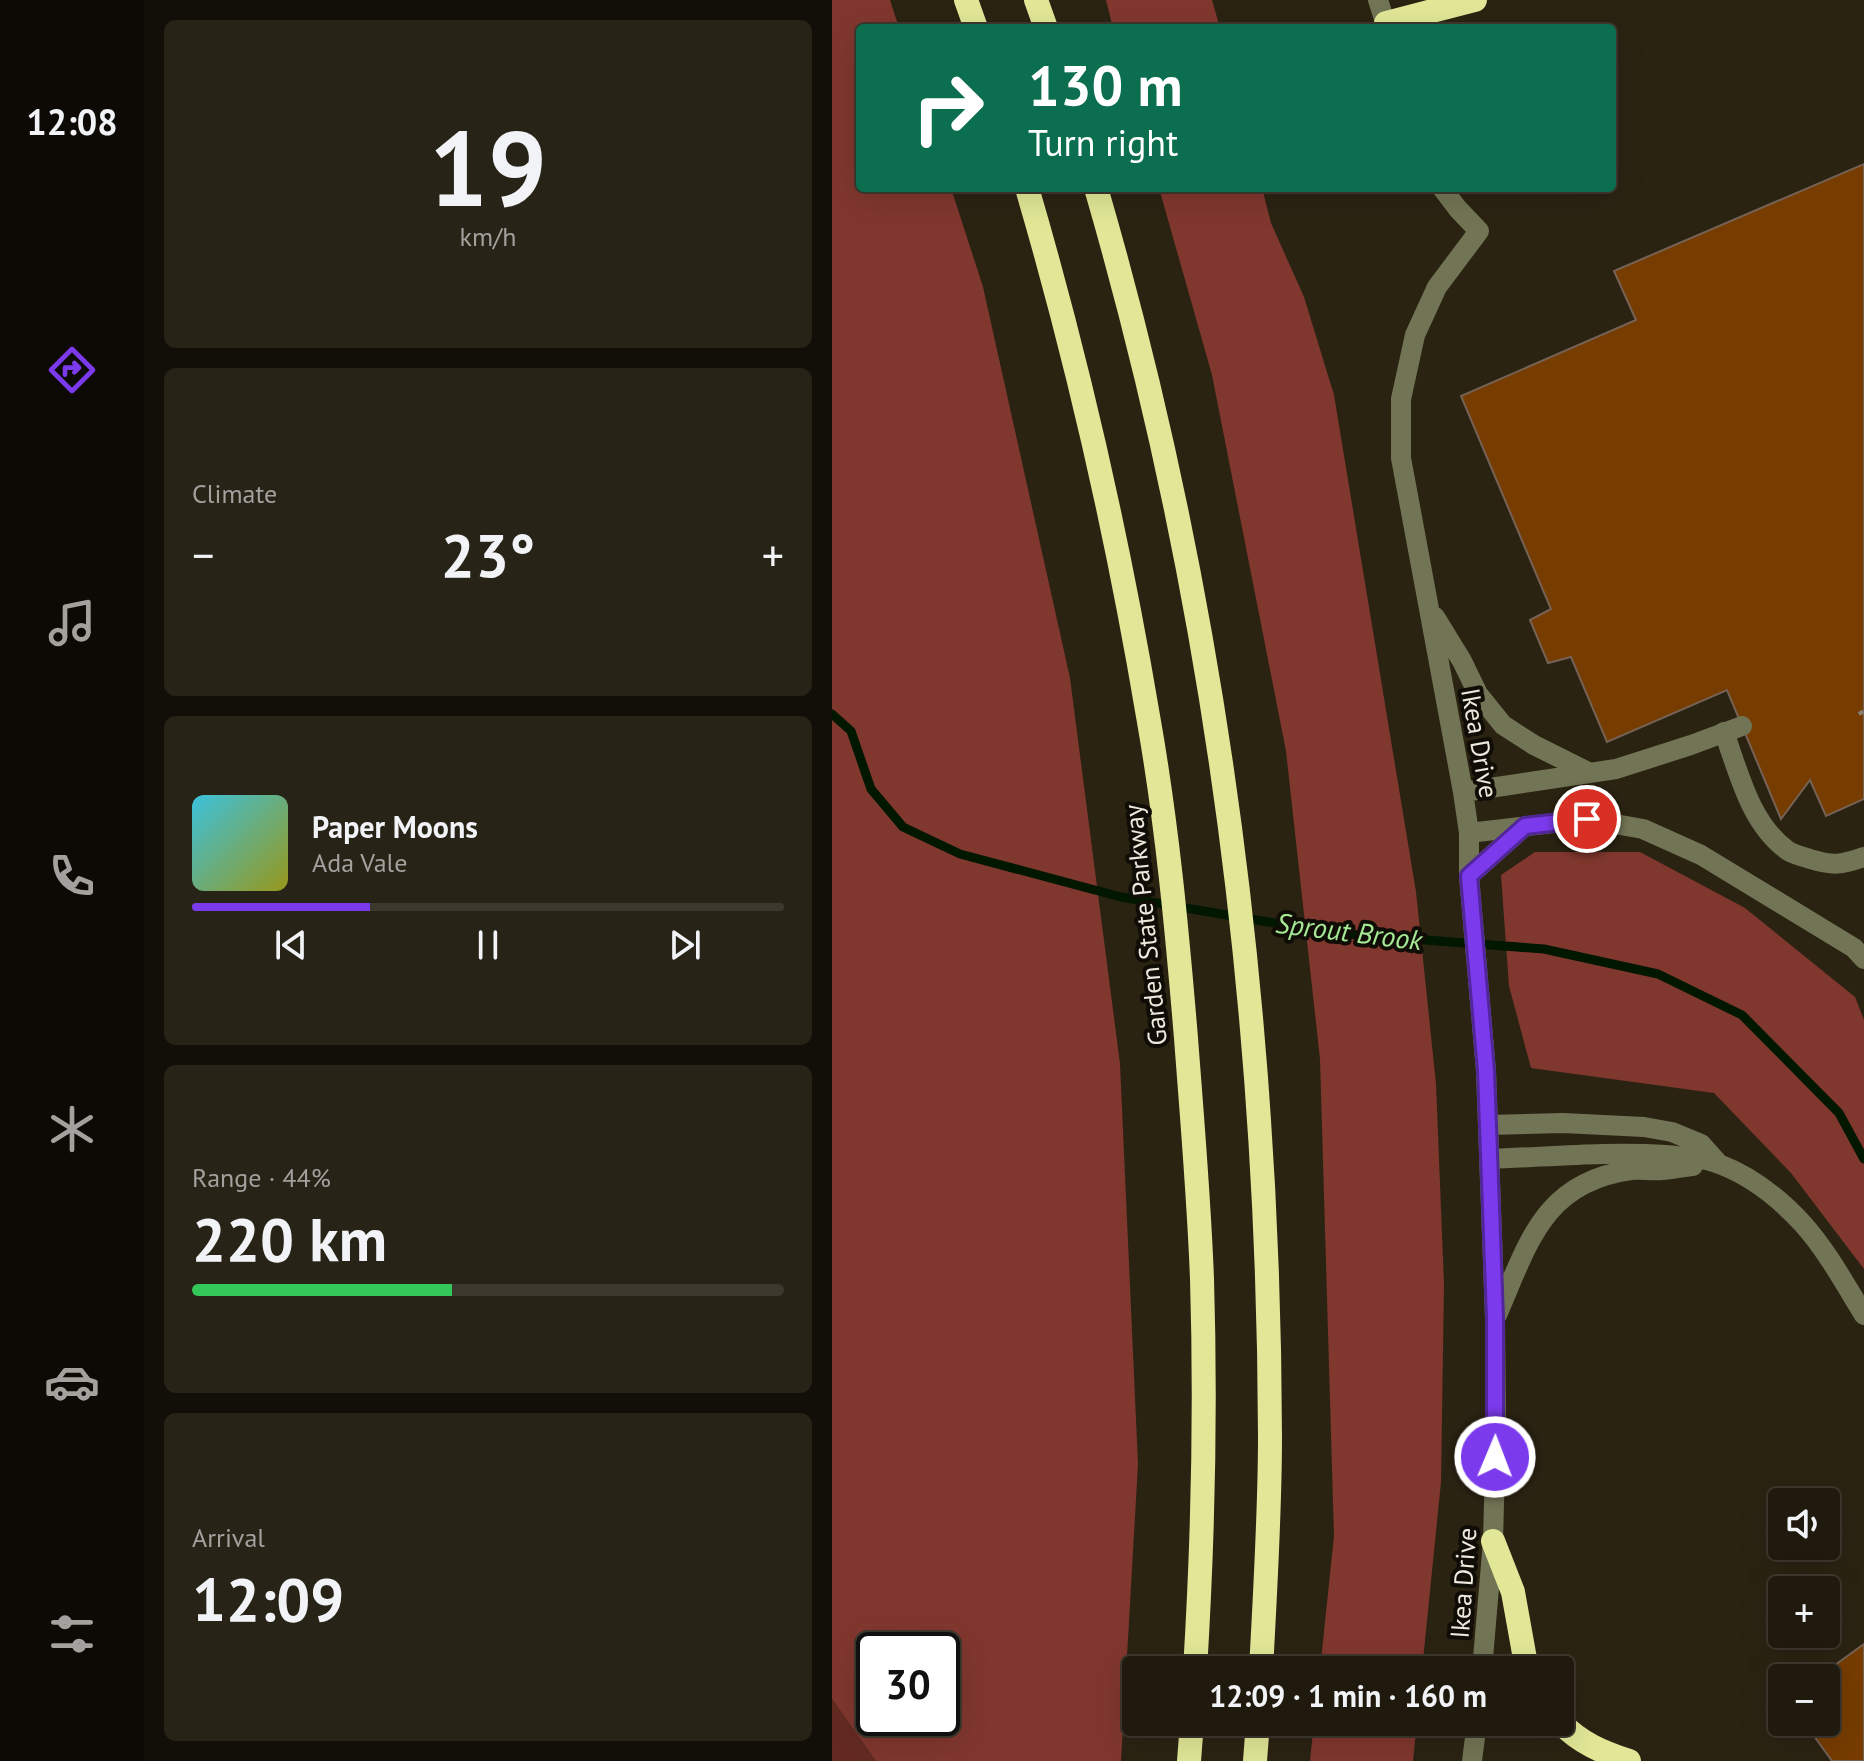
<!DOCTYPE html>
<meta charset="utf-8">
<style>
:root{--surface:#201a0e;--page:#282317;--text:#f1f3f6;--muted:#a2a19e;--line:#3d382e;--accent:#7c3aed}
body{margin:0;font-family:"PT Sans",sans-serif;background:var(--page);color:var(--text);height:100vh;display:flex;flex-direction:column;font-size:30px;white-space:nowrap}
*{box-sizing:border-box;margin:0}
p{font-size:26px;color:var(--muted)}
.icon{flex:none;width:44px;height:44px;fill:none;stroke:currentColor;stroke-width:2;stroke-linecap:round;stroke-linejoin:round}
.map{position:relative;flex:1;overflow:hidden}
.drawer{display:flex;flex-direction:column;gap:20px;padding:20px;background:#120e08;width:688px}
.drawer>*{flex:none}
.guide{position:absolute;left:24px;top:24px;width:760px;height:168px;border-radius:8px;box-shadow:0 8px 32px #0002,0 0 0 2px var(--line);background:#0b6e4f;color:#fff;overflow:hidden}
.tools{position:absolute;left:936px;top:1488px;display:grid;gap:16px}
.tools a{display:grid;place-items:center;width:72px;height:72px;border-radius:8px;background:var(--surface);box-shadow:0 8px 32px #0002,0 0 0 2px var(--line);font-size:40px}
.speed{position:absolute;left:24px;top:1632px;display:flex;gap:16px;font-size:40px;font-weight:700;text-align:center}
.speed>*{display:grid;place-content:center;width:104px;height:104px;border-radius:50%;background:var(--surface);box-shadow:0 8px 32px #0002,0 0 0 2px var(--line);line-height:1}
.speed .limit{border:4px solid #111;border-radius:12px;background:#fff;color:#111}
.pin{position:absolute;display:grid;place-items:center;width:68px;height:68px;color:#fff;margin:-34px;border:4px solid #fff;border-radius:50%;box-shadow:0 2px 8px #0007}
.me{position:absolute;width:88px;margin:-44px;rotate:1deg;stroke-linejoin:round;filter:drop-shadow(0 0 6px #0008)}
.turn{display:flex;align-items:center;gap:28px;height:168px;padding:0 40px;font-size:36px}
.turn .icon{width:104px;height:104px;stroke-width:2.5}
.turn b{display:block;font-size:56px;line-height:68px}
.big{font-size:60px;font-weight:700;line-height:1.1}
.drawer .tile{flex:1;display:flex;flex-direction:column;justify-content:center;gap:12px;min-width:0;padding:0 28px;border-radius:12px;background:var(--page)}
.drawer .dial{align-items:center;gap:0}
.dial b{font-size:104px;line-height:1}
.song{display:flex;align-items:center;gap:24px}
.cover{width:96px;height:96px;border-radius:12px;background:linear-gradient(135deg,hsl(190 70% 55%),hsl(60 70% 35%))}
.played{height:8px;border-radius:4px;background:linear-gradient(90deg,var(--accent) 30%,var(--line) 30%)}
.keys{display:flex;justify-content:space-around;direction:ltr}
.heat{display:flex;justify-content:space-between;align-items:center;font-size:44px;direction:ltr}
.charge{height:12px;border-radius:6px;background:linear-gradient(90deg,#34c759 44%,var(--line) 0)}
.trip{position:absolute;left:290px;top:1656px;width:452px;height:80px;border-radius:8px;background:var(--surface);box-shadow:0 8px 32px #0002,0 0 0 2px var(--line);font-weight:700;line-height:80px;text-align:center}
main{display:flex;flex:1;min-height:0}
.dock{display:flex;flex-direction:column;width:144px;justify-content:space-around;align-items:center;background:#0d0a06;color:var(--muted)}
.dock .icon{width:56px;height:56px}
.dock .current{color:var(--accent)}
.dock b{font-size:36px;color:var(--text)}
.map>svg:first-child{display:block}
.green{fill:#642a22}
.forest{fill:#80372e;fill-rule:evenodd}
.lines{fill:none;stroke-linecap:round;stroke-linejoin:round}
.stream{stroke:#011700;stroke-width:9}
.building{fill:#763c00;stroke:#756255;stroke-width:2}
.path{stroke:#878072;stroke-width:5;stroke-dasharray:4 4;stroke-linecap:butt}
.minor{stroke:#727555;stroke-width:20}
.highway{stroke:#e1e796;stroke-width:24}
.route-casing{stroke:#51269a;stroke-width:20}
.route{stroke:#7c3aed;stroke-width:14}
.labels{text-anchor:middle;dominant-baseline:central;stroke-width:8;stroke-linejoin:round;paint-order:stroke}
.street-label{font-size:26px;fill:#eee8dd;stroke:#100d06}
.water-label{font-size:28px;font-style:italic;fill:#a5e994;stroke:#100d06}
</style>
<main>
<nav class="dock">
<b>12:08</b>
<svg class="icon current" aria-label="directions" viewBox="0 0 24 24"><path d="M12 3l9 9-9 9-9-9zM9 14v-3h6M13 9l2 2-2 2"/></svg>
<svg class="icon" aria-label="music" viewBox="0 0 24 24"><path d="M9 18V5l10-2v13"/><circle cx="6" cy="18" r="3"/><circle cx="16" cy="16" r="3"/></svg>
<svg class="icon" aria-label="phone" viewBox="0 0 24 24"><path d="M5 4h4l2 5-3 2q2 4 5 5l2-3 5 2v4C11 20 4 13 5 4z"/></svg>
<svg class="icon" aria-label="climate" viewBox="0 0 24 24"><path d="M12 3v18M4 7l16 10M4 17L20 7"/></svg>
<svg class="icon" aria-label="car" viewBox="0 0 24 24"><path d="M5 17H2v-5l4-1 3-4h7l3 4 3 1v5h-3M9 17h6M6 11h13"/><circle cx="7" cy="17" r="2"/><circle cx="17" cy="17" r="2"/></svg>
<svg class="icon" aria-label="filters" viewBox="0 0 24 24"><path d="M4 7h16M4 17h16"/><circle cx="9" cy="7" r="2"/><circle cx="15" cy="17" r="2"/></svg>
</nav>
<section class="drawer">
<div class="tile dial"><b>19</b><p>km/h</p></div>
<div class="tile"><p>Climate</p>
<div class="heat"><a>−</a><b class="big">23°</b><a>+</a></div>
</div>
<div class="tile">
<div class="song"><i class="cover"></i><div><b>Paper Moons</b><p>Ada Vale</p></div></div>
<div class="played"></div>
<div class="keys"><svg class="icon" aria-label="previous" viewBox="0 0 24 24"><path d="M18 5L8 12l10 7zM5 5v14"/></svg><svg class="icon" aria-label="pause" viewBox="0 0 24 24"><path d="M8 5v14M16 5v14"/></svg><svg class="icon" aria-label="next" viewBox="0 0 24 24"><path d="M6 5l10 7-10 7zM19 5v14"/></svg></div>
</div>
<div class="tile"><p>Range · 44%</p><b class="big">220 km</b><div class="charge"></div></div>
<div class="tile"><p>Arrival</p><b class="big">12:09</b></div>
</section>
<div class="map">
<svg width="1032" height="1761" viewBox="0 0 1032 1761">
<rect width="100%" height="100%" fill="#2b2312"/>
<path class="green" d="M0,1699L44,1761H0Z"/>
<path class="forest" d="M0,0H58L67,28H28V188H119L151,287L238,678L288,1064L306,1464L289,1761H44L0,1699ZM42,1650H110V1718H42Z
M274,0H380L388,28H281Z
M327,188H430L439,223L472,297L502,395L584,892L604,1084L612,1284L609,1482L590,1670H488L502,1536L488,1059L454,751L380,375Z
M703,852H808L913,908L1023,997L1032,1020V1269L959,1173L882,1093L699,1068L677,986L669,875Z
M482,1722H585L581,1761H478Z"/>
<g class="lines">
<path class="stream" d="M0,714L19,731L39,789L71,827L128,854L289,897L501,933L712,949L826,974L910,1015L1007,1113L1032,1159"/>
</g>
<path class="building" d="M1032,164V799L994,816L978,780L949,819L895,690L775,742L739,657L716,663L698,620L719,609L629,396L804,320L782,271Z
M1032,1644V1761H1000L972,1722H994V1678H985Z"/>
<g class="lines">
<path class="path" d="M1028,711L1032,718"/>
<path class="minor" d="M546,0L555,28
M610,188L626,209L647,231L605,287L583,335L569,399V458L631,792L637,833V876L654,1071L663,1318L664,1429L661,1541L650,1670
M603,617L630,661L646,694L671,725L702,745L758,773
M892,732C907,773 918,823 955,850C961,855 971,856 978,859C1001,866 1010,865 1032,857
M631,792L784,769L859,745L910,726
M637,833L755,819L811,829L869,855L1022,948L1032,959
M637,876L693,826
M656,1125L731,1123L812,1127L840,1132L869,1144L886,1163
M657,1159C716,1157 775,1151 834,1155C852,1157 870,1157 887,1164C919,1176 948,1199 971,1224C995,1251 1013,1284 1032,1315
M665,1315C696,1244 711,1182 799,1170C810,1169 820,1171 830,1170C840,1169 851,1167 861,1166
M640,1761L645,1722"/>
<path class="highway" d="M134,0L144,28
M204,0L214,28
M554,23L643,0
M195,188C246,362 286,538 316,716C335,823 345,930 354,1038C360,1118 367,1198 370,1279C374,1409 371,1540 363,1670
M264,188C382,593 437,1015 438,1437C438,1514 433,1593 429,1670
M661,1541L681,1592L695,1670
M728,1722C748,1743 770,1752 797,1761
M357,1761L360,1722
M423,1761L426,1722"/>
</g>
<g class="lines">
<g class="route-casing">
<path id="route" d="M663,1457V1318L654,1071L637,876L693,826L755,819"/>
</g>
<use href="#route" class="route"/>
</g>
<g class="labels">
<g class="street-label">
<text transform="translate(648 743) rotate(80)">Ikea Drive</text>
<text transform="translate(313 925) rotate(-96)">Garden State Parkway</text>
<text transform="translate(631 1583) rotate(-86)">Ikea Drive</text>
</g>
<g class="water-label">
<text transform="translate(517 931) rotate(7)">Sprout Brook</text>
</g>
</g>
</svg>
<div class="tools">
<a><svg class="icon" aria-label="sound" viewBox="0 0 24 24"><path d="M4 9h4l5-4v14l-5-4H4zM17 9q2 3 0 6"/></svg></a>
<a>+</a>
<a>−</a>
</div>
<div class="speed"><div class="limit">30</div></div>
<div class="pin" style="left:755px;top:819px;background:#d93025"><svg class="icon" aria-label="arrive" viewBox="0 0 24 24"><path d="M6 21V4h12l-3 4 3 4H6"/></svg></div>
<svg class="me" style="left:663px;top:1457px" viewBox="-20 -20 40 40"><circle r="17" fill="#7c3aed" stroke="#fff" stroke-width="3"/><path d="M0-11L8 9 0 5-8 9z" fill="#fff"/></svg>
<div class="trip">12:09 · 1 min · 160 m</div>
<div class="guide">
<div class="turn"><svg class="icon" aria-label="right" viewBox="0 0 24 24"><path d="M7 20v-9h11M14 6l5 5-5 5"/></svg><div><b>130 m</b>Turn right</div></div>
</div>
</div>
</main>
